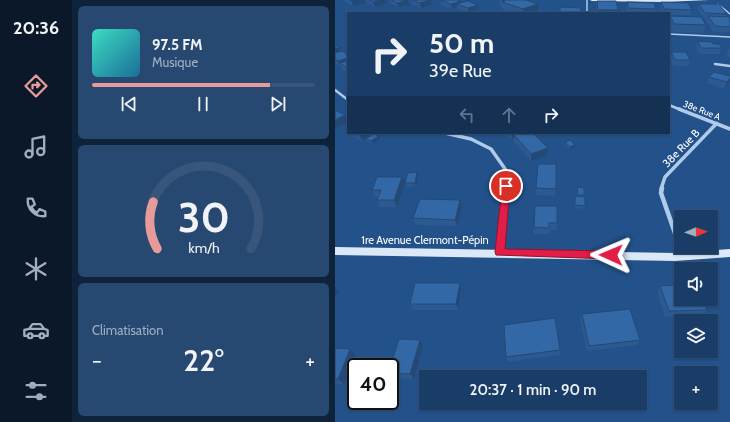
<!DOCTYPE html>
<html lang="fr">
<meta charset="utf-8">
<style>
:root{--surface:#1a3d68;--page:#274871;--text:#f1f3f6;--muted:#9faec0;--line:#38567c;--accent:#e69b98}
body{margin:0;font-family:Cabin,sans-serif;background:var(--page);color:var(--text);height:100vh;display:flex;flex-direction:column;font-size:15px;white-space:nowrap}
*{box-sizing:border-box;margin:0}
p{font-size:13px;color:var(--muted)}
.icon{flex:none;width:22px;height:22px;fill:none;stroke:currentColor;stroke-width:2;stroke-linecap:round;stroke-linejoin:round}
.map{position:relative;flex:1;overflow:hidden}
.panel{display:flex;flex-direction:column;gap:6px;padding:6px;background:#0e2239;width:263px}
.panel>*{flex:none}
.guide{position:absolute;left:12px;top:12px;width:323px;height:122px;border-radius:0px;box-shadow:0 1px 3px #0004,0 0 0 1px var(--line);background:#1a3d68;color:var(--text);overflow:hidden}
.needle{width:26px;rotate:88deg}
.tools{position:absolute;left:339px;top:210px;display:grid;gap:8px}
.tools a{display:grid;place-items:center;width:44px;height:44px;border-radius:0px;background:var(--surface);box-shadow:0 1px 3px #0004,0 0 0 1px var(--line);font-size:20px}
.speed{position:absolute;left:12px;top:358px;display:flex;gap:8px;font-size:20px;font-weight:700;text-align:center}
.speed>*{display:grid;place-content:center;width:52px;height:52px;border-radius:50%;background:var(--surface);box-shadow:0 1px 3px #0004,0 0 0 1px var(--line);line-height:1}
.speed .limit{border:2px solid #111;border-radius:6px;background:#fff;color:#111}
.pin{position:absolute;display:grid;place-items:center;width:34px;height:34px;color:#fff;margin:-17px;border:2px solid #fff;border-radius:50%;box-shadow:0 1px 4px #0007}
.me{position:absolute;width:44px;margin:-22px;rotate:271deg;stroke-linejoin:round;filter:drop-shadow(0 0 3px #0008)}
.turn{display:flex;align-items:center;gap:14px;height:84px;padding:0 16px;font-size:18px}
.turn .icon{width:52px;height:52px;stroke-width:2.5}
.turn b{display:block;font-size:28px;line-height:34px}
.lanes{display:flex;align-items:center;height:38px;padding:0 16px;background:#0003;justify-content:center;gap:20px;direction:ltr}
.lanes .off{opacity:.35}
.big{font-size:30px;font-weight:600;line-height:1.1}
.panel .widget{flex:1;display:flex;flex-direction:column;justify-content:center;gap:6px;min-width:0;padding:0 14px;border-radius:6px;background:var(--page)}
.panel .dial{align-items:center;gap:0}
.dial svg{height:104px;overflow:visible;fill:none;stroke:var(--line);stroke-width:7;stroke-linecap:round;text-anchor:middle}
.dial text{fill:var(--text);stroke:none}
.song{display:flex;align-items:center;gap:12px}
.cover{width:48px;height:48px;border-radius:6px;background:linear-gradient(135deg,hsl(170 70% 55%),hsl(200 70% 35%))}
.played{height:4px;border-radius:2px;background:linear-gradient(90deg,var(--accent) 80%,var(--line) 80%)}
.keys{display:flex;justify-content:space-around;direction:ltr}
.heat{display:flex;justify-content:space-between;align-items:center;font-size:22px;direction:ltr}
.trip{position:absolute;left:84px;top:370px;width:228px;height:40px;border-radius:0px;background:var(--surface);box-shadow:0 1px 3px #0004,0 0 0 1px var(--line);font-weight:600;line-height:40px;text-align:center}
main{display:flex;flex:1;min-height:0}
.menu{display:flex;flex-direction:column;width:72px;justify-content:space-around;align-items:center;background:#0a182a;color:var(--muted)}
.menu .icon{width:28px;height:28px}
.menu .selected{color:var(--accent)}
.menu b{font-size:18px;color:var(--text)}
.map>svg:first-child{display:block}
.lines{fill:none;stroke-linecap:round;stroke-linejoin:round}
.lane{stroke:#b0cbea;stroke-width:1.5}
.street-far2{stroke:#b0cbea;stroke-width:2.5}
.street-far1{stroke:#b0cbea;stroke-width:3.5}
.street{stroke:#b0cbea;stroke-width:4.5}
.secondary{fill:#dbe8f8;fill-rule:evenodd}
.wall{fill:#2c5990}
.shaded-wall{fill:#244975}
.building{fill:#3368a7;stroke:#244975}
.route{fill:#e11d48;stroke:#92132f}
.labels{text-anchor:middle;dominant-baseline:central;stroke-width:4;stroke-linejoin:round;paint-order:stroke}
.far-street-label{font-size:9px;fill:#fff;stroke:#23518a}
.street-label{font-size:11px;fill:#fff;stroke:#23518a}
</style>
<main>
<nav class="menu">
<b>20:36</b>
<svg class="icon selected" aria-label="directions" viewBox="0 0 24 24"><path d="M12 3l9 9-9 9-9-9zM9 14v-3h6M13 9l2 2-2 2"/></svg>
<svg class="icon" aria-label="music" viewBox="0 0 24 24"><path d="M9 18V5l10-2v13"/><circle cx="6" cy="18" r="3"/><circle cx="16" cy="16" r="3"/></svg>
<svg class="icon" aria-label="phone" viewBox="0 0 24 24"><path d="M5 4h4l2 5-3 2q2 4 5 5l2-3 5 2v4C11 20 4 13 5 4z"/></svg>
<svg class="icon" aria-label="climate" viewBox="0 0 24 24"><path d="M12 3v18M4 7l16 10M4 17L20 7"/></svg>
<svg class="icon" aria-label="car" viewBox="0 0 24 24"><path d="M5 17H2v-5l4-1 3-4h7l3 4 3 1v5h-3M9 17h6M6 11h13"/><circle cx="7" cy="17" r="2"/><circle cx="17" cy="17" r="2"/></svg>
<svg class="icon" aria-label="filters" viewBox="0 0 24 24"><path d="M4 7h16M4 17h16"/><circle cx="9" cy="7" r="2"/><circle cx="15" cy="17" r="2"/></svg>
</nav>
<section class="panel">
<div class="widget">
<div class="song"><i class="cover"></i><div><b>97.5 FM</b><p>Musique</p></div></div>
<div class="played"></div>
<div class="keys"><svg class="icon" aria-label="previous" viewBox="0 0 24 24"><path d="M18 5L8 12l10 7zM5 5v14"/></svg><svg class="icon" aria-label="pause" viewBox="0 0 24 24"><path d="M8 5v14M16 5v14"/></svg><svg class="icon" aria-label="next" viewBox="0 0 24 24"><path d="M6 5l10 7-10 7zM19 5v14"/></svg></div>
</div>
<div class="widget dial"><svg viewBox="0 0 100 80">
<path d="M14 69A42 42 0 1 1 86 69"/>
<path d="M14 69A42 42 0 0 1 11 33" stroke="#e69b98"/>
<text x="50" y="56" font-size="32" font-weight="700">30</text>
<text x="50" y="72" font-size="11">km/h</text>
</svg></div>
<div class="widget"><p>Climatisation</p>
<div class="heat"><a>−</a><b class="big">22°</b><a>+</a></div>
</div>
</section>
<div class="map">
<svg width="395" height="422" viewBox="0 0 395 422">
<rect width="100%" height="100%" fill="#23518a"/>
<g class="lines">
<path class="lane" d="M252,0V13
M383,4L395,14
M334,34L395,37"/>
<path class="street-far2" d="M380,64L395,66
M0,90L13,100
M334,105L346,110"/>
<path class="street-far1" d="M344,109L395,129
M110,133L136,139L156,149L173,173L171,189
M326,189L330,177L382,123"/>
<path class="street" d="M327,188L326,193L348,256
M165,253L171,188"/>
<path class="secondary" d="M255,0H374L329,2L257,1Z
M0,247L340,253L395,249V257L340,261L0,255Z"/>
</g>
<path class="wall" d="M10,0H30L31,3L18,6L10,2Z
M31,0H50L51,4L40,7L32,3Z
M54,0H73L74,5L63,7L55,3Z
M76,0H95L97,5L86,8L77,4Z
M106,0L143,5V10L133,13L122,9V7L117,9L106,5Z
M164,0H191L203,4V11L196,13H179L167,9V7L165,6Z
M262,1L283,10L286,13H262L261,5Z
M292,2L321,9L320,13H292L291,7Z
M326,2L357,10L356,15H334V13H327L325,7Z
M364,4L392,14L391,16L395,17V32H378L371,21L372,18H369L362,9Z
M335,16L371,25L368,33L337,32L334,24V21Z
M363,41L378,44L387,48L384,54H364L361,47Z
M0,45L4,48L5,51L13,55V73L7,69L6,67L0,63Z
M395,49V57L391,56L393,50Z
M336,52L355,60L353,66H338L335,57Z
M374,77L394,82L389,89L372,83Z
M13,133H38L27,141L15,136Z
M166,133H198L213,148L212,155L196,161L179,142V138L177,139Z
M31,139H45L38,144L32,142Z
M230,142L240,145V148L234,150L230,145Z
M82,172L83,176L81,186L72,187L70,183Z
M70,183L62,207H45L42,200L43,197H40L37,190Z
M242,187L249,195L250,206L249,209L240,208V196H242Z
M201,188L221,189L220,196L201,195Z
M125,200L127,207L122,226L80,225L78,218Z
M222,206V230H214V234H199V227Z
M125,283L126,289L123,310H78L75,304Z
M325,286L372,310L368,315L330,317L322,292Z
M247,314L305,340L303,345L252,351L245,320Z
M88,346L79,379L57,378L55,375V367Z
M0,348L20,354L9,384H0Z
M225,350V355L172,362L171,357Z"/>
<path class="shaded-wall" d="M22,0H30L31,3L18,6L17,1Z
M47,0H50L51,4L40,7L38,2Z
M73,0L74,5L63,7L62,3Z
M96,0L97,5L86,8L85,3Z
M126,1V6L122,4V7L117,9L116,4Z
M203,4V11L196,13H188V9Z
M143,5V10L133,13V8Z
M4,48L6,53L0,55V49Z
M13,58V65L5,63L6,67L3,61Z
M395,78L394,82L389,89L392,82Z
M10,115L13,122L0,128V120Z
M26,133H38L27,141L24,134Z
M177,133H187L179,135V138L177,139Z
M44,136L45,139L38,144L36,141Z
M240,145V148L234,150L235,147Z
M213,148L212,155L196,161V154Z
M82,172L83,176L81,186L80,183Z
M67,177L70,183L62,207L59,200Z
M125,200L127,207L122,226L120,220Z
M125,283L126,289L123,310L121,304Z
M0,286L4,291L0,298Z
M85,340L88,346L79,379L75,374Z
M15,349L20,354L9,384L3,379Z"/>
<path class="building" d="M14,0H22L17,1Z
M34,0H47L38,2Z
M56,0H72L62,3Z
M77,0H96L85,3Z
M106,0H123L126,1L116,4Z
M167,0H191L203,4L188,9L167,2L170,1Z
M132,1L143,5L133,8L122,4Z
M262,1H281L283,10H263Z
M292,2L319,3L321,9L293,8Z
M326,2L353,3L357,10L329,9Z
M364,4H384L392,14L370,13Z
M225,7L246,8V13H225Z
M265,10L286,11V13H265Z
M335,16L366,17L371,25L339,24Z
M373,16L395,17V27L380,26Z
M363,41L377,42L378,44H384L387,48H366Z
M0,45L4,48L0,49Z
M7,51L13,55V58L3,61L0,59V53Z
M336,52H351L355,60H340Z
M13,61V68L5,63Z
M379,72L395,76V78L392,82L374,77Z
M0,110L10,115L0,120Z
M185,133H198L213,148L196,154L179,135Z
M38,134L44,136L36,141L31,139Z
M235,140L240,145L235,147L230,142Z
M203,164H221V189L201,188Z
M82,172L80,183H70L73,173Z
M42,177H67L59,200H42L46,190H37Z
M242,187L249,188V195H243Z
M240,196L250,197V206L240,205Z
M85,199L125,200L120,220L78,218Z
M200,206H222V223H214V228L199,227Z
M80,283H125L121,304H75Z
M346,285V299H368L372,310L334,311L325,286Z
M295,309L305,340L254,346L247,314Z
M220,318L225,350L171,357L169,325Z
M64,339L85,340L75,374L55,373V367Z
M0,348L15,349L3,379H0Z"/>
<path class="route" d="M171,183L175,186L170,249L276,251L280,252L281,255L280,258L276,259L161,255L160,252L167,186Z"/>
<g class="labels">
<g class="far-street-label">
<text transform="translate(367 110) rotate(21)">38e Rue A</text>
</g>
<g class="street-label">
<text transform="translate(346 148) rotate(-46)">38e Rue B</text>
<text x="90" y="240">1re Avenue Clermont-Pépin</text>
</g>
</g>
</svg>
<div class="tools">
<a><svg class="needle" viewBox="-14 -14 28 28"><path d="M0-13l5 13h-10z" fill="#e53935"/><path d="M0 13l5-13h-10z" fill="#9faec0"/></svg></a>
<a><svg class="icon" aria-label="sound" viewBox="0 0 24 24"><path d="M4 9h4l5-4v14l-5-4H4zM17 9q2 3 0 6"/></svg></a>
<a><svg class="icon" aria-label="layers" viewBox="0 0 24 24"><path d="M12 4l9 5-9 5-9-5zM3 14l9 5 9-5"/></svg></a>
<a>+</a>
</div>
<div class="speed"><div class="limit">40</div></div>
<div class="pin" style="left:171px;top:186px;background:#d93025"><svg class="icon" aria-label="arrive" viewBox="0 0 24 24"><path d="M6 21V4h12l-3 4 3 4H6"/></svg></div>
<svg class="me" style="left:276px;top:255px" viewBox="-20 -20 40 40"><path d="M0-17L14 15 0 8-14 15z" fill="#e11d48" stroke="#fff" stroke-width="4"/></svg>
<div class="trip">20:37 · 1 min · 90 m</div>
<div class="guide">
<div class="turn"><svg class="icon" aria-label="right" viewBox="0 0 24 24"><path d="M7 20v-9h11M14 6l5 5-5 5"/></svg><div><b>50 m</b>39e Rue</div></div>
<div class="lanes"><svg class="icon off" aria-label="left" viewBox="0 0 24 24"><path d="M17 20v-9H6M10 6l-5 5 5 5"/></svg><svg class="icon off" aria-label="ahead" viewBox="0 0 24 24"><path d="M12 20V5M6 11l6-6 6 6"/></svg><svg class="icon" aria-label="right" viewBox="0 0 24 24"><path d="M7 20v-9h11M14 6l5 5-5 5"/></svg></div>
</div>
</div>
</main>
